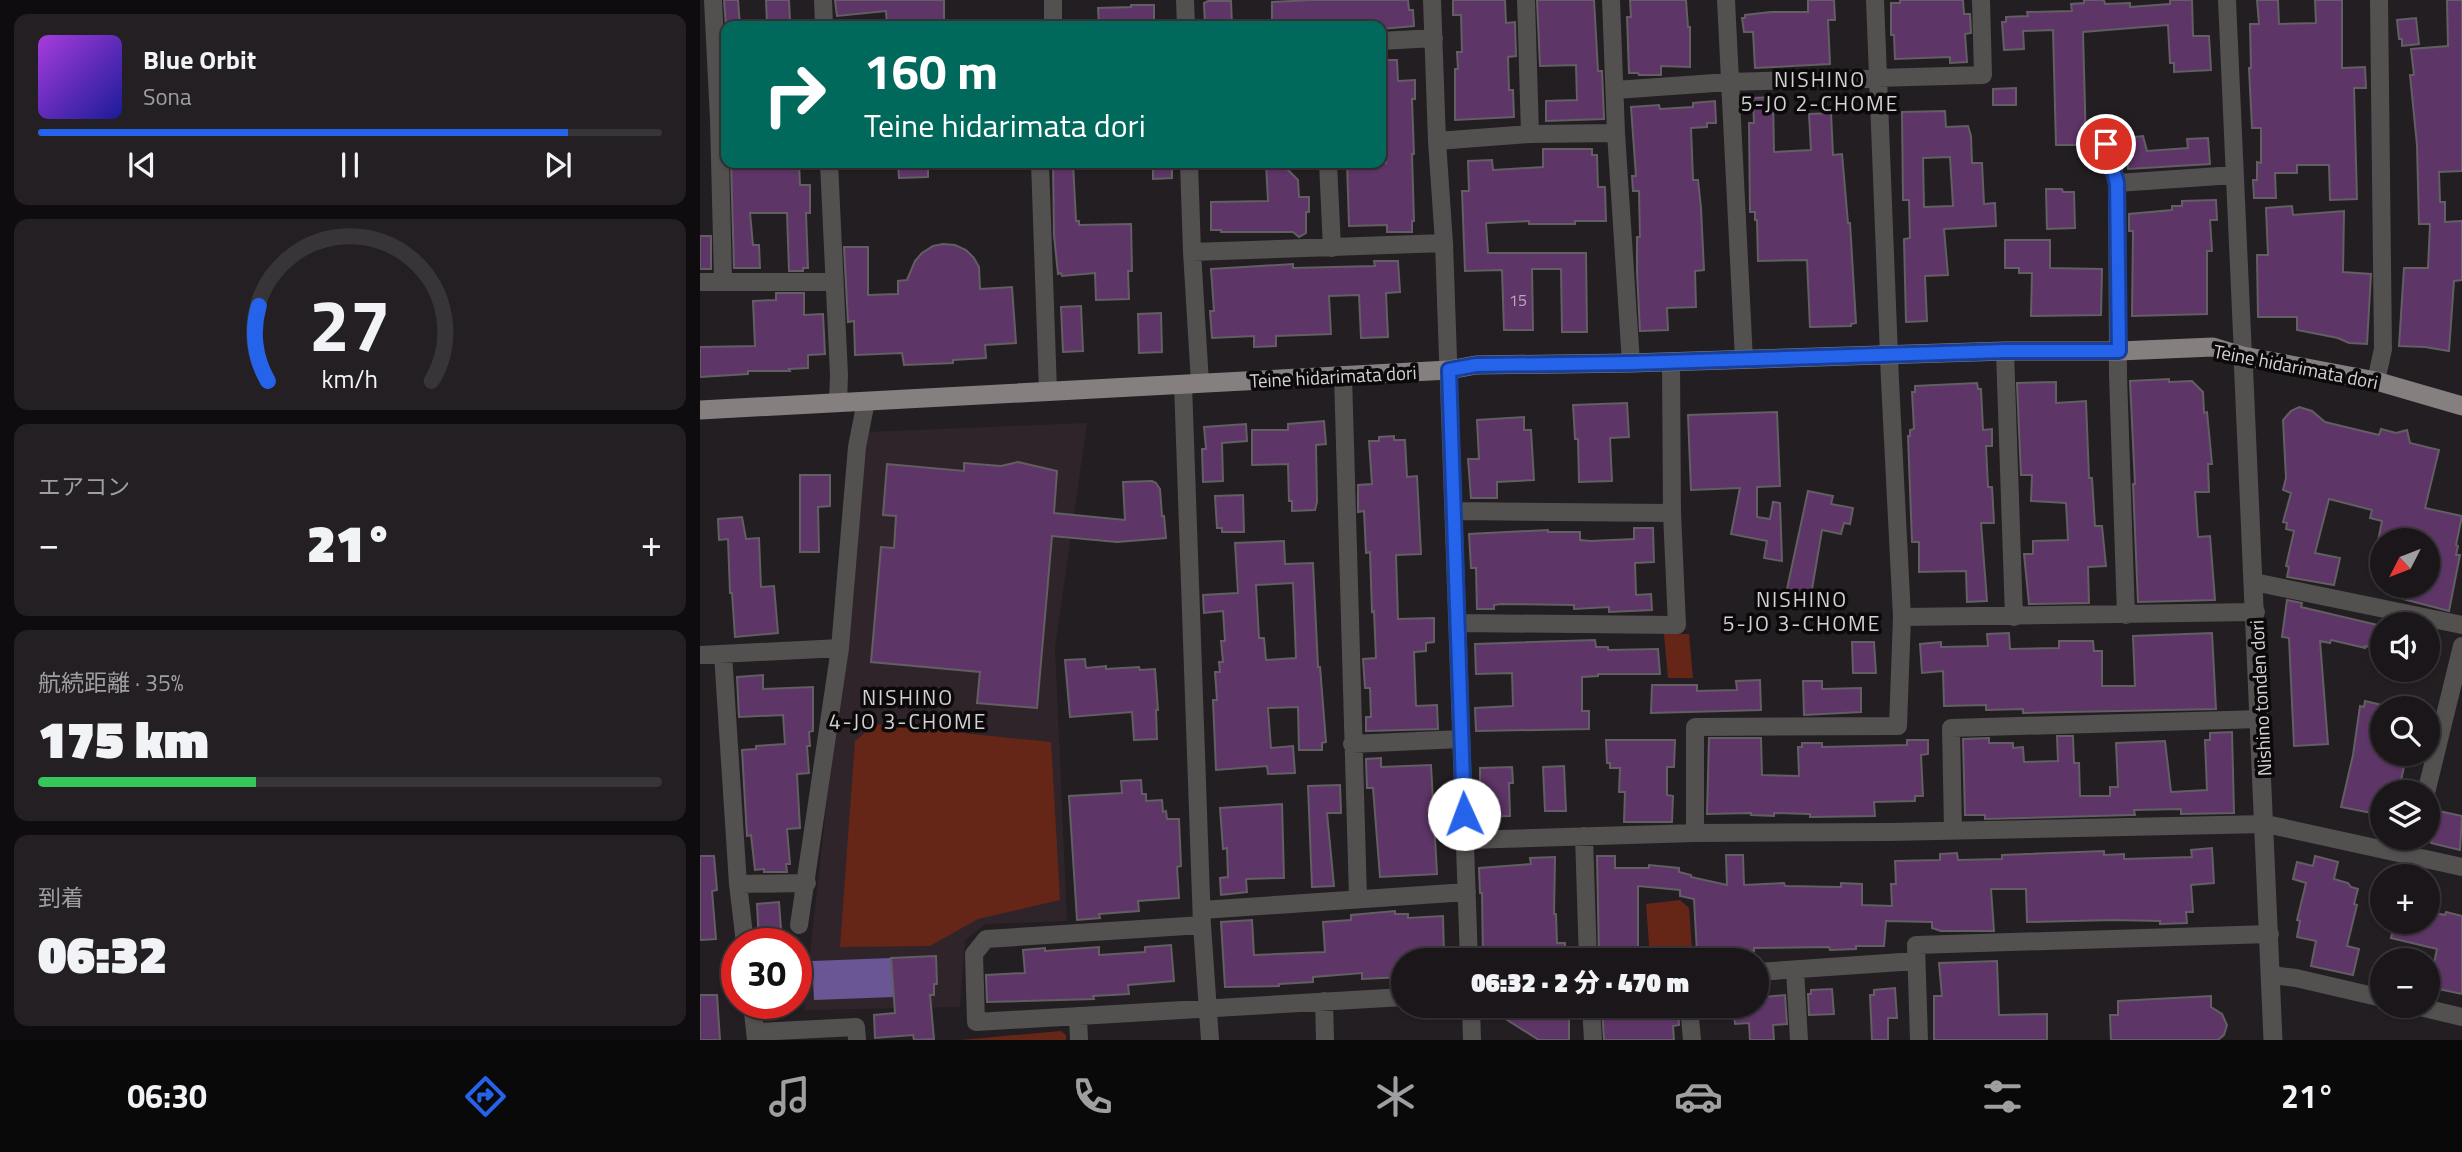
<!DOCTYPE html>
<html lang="ja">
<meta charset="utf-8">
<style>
:root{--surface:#1a1619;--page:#231f22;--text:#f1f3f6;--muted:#9f9fa2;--line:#383538;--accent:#2563eb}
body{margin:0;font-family:"Titillium Web","Noto Sans JP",sans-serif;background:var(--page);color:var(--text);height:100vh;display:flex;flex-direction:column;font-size:26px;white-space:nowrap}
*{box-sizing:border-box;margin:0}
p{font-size:23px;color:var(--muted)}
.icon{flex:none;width:38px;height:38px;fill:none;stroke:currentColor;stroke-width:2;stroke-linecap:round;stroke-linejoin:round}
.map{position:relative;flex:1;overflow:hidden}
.panel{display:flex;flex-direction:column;gap:14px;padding:14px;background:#0e0c0e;width:700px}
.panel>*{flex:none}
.top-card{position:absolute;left:21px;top:21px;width:665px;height:147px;border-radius:14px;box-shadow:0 2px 5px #0004,0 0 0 2px var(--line);background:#00695c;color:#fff;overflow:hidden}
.needle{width:46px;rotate:228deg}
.fabs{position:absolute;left:1670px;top:528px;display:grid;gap:14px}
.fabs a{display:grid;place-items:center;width:70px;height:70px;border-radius:50%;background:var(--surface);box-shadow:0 2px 5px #0004,0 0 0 2px var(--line);font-size:35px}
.speed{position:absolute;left:21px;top:928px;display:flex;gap:14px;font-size:35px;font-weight:700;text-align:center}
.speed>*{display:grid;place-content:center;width:91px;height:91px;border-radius:50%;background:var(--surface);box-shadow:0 2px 5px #0004,0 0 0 2px var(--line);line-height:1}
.speed .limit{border:10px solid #d22;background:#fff;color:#111}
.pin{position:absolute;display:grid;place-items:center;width:60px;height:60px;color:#fff;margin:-30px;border:4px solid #fff;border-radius:50%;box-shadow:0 2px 7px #0007}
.me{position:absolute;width:77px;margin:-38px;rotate:358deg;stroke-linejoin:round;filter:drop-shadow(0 0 5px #0008)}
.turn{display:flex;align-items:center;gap:24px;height:147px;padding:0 28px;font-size:32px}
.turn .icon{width:91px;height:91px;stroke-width:2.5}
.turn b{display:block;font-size:49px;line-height:60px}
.big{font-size:52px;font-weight:800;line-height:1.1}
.panel .widget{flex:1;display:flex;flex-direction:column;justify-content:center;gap:10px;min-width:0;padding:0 24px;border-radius:14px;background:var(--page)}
.panel .dial{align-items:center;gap:0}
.dial svg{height:182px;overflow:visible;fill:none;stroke:var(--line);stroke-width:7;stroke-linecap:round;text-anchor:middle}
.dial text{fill:var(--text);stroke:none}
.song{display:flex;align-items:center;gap:21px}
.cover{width:84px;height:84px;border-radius:10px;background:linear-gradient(135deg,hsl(280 70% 55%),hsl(240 70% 35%))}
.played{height:7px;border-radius:4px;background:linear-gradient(90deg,var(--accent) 85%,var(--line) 85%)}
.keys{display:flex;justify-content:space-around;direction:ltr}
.heat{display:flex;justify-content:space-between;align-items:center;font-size:38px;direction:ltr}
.charge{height:10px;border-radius:5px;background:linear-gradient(90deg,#34c759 35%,var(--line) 0)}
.trip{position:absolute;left:691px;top:948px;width:378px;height:70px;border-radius:35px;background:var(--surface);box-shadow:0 2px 5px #0004,0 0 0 2px var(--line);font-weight:800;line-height:70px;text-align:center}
.dock{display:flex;height:112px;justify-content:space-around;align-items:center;background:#0a090a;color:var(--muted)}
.dock .icon{width:49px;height:49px}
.dock .current{color:var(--accent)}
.dock b{font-size:32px;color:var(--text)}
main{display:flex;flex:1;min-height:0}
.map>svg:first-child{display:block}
.built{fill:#2f242a}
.green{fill:#652618}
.water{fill:#685794}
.building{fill:#5e3567;stroke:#625e63;stroke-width:2;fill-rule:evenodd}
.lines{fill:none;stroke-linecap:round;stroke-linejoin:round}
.minor{stroke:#535050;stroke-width:18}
.tertiary{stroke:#535050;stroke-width:19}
.primary{stroke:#857f80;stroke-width:19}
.route-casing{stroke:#184099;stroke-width:18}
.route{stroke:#2563eb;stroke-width:12}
.labels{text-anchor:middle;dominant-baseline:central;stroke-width:7;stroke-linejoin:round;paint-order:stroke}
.number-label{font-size:16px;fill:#b7abb9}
.street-label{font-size:19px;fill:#d5d2d4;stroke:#0b090a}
.neighbourhood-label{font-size:21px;letter-spacing:2px;fill:#d5d2d4;stroke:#0b090a}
</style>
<main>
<section class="panel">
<div class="widget">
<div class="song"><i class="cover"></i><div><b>Blue Orbit</b><p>Sona</p></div></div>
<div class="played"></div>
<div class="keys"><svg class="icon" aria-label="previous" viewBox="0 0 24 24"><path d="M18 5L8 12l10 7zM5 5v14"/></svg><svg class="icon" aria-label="pause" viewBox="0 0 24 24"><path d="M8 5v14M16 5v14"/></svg><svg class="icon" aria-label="next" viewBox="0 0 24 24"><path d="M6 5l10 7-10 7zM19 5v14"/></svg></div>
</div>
<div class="widget dial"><svg viewBox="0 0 100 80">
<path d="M14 69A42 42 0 1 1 86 69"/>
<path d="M14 69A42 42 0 0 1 10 36" stroke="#2563eb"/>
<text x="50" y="56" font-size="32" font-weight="700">27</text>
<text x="50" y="72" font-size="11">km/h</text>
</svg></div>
<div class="widget"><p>エアコン</p>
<div class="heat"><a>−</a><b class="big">21°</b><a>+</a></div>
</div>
<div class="widget"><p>航続距離 · 35%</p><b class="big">175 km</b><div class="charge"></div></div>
<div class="widget"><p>到着</p><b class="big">06:32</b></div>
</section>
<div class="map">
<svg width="1762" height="1040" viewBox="0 0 1762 1040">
<rect width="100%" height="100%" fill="#231e21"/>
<path class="built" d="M387,423L355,647L367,921L286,924L265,940L260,1007L104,1010L167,432Z"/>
<path class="green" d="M964,634H989L993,678H968Z
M175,724L351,742L360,900L278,919L230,946L140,947L155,741Z
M980,900L989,908L993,961L950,958L946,904Z
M361,1031L366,1035V1040H260Z"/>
<path class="water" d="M191,958L194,997L114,1000L112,961Z"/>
<path class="building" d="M24,0H38L40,26H26Z
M66,0H89L90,21L67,22Z
M135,0H244V26H187L186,11L137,16Z
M611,0H708L709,10H713L714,26L681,29L680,25L572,26V2Z
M753,0H805L806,23L815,22L816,56L808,57L809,90H813L814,117L755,120V69H758L757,52H762L761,15H753Z
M837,0H894L898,71H902L904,119L846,121V101L877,100L876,65L840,66Z
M930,0H986L988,27H990V67L961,66V75H939L938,73H929L927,17H931Z
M1108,0H1134L1135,20H1128L1130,64L1055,68L1053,32H1044L1042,18H1045V15L1071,12H1108Z
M1200,0H1263L1264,14H1270L1271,33L1265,34L1267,62L1250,63V57L1195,59L1194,35H1191V3H1200Z
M1384,0H1404L1405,4L1430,3V7L1470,4V0H1492L1493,36H1509L1511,70L1474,72V63H1470L1468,25L1383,32L1386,145H1356L1353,30L1323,31L1324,49L1304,50L1302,22H1306V17L1328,16L1327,12L1372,11L1371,4L1384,3Z
M1557,0H1578L1579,24L1616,23L1615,0H1642V68L1665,67L1666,88H1654L1657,199L1630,200L1629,165H1597V173H1575L1576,198H1554L1553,180H1557V162L1561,163V128H1552L1549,68H1551L1550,24H1559Z
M1747,0H1762V171L1739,172L1740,202H1745V222L1762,221V280L1754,281L1749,351L1725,347L1699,346L1704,268H1728L1730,224H1719L1717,145L1710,75H1714L1711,49L1748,46Z
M508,1H531L532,26H505L504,3Z
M431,5H454V26H399L398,8L431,7Z
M1716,18L1719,44L1702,46V39H1699L1697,20Z
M681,60H697L698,81L715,80V99H712L714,154H712L714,221H712V232H687V225L649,226L647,163H686Z
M1316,88V105H1293V89Z
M1073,97L1074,152L1111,150L1109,114L1131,113L1133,155L1142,154L1148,223H1150L1156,323L1151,324V326L1110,327L1107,260L1058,261L1057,220H1055V212H1050L1049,123H1054L1053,98Z
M1015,101L1016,123H1007V127L991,128L993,180H998L1001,208L1004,270L995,271L996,307L967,308L968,330L940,331L937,272V237H940L939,191H933L932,176H936L931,107L959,105L960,109L993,107V103Z
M1245,111L1246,127L1268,126L1271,136L1272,163H1282L1284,204L1295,203L1296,226L1244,229L1248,275L1225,276L1227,321L1206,322L1204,239L1210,238L1209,200H1203L1202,112ZM1250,157L1253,206L1224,207L1223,158Z
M1443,136L1447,151L1488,148L1487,139L1508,138L1510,164L1428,169L1425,138Z
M843,149H892V155H897L898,187H905L906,221H875V224H829V221L786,223L788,253H886L887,332H862L861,269H832L833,330H804L802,270L765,271L762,191H769L768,161L792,160L793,170L843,167Z
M31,163H99L100,185H110V213H106L108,268H103V271H89L87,213H50L53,245H59L60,268H34Z
M198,163H228V177L199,178Z
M353,163H373L376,221H379V225L431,224L432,271H428L429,299L396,300L395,273L362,276L361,273L358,274L354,235Z
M453,163H472V178L453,179Z
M566,163H586V168L598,180L599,197H609V212H606V233L599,237L593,232H521V230H511V202L568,201Z
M1346,189H1362L1363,192H1374L1375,228L1347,229Z
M1516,200L1517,220H1510L1512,251H1507V314L1432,316L1433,231H1429V214L1472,210V206H1482V201Z
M1592,206L1593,215L1644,211L1643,272L1671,274L1667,344L1649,343L1638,338L1597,330V317H1558L1557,255H1568L1566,208Z
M0,236H11V269H0Z
M1305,240H1350V268L1402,269L1401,315L1331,316L1332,273H1319V268H1305Z
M243,244L255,245L266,250L274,258L279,267L280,289L312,287L316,343L285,345L286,358L253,360V363L204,365L202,353L155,355L154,321L148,322L144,247H168V295L198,294V281L207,280L215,261L222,253L233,246Z
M674,261H698L700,292L686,293L688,337L661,338L659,295L629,296L631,334L576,336V346L554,347V336L512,338L510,311H514L511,269L593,264V268L675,266Z
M76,293H104V315L123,314L125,354L108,355V368L89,369L90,371H48V374L0,377V347L55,346L53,301L76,300Z
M381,306L383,351L363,352L361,307Z
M461,313L462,352L439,353L438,314Z
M1469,379V382L1492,381L1503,392L1504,413L1507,412L1512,464H1508L1509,492H1495L1498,537L1510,536L1515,600L1438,602L1433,484H1435L1430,381Z
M1356,382V403L1386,401L1389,478H1392L1395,526H1402L1406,566L1388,567L1389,603L1329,604L1324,554H1333V541L1368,540L1366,503L1331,501L1332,475H1321L1317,383Z
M1277,383L1278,389H1281L1283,430L1292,429V446H1286L1288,487H1292L1294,523H1281L1287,601L1267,602L1266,571L1219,572V542H1212L1208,436H1210V430L1214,429L1212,392H1215V386Z
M927,403L929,437L910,438L912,481L879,482L878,439H875L873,405Z
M1599,407L1612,411L1625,422L1679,435L1681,429L1696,433L1707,430L1710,443L1739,450L1725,508L1762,516L1756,545L1758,546L1756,555H1760L1749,611L1703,599L1705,586H1727V541H1678L1682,521L1670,518L1672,510L1629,499L1615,553L1640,558L1634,585L1587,577L1589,567L1586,566L1594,531L1586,529L1587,523L1583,522L1591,493L1583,490L1586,478L1583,420L1591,411Z
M1077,412L1080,486L1057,487V517L1070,519L1073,502L1080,503L1082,561L1064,558L1067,541L1031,534L1040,488L991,490L988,415Z
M824,417V430H831L834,480L797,482V498H771L768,459H779L777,420Z
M624,421L626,444L616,445L617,502L615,510L592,511V501H589L588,464L552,465V430H588V424Z
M546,424L547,441L522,443L523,481L503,482L502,449H506L504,427Z
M694,436V440H705L707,477L717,476L721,554L696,555L698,619L734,618V642L726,643V651L714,652L716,706L737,705L738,729L666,731V717H671L670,688H665L663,659L676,658L674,611L672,612L670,552L666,553L664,511L658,512V485L672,484L669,441H679V437Z
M318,462L357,471L354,513L425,520L423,482L452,481L456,483L460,489L462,516H464L466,538L417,542L352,536L337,708L277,703L280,672L171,662L181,547L194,548L196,516L183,515L187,464L264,471V463L301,466Z
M100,475H130V506L118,507L119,552H100Z
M1108,491L1133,496L1131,504L1153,508L1150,524L1144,523L1141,534L1122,530L1111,595L1087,589Z
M543,495L544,532H522V528H517L515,496Z
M42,517L46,539L59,538L61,587L74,586L78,633L35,637L32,593H30L28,539L19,540L18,519Z
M934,528H953L954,562L935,563L936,595L951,594L952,610L909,612V607L874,609V605L801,604L794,605V609H777L776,568H771L769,534L848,530V532H880V540L890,541L934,539Z
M584,541L585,564L613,563L618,667H620L626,742L622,743V750H599L598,707L568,708L571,748L593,746L595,773L568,774L567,766L516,770L513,700H517L515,672H520L519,662H523L521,641H525L523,611L504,613L503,595L538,593L535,543ZM593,583L596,658L566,660L564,638H559L556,585Z
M1587,600L1602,603L1601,607L1682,626V650L1665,646V648L1631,640L1630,643L1620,641L1628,744L1594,746L1589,638L1582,637Z
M1309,633L1310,649L1359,648V641H1393L1394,651H1402V686H1435L1433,636L1512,633L1516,709L1323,713V709L1286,710V705L1244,706L1243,671L1222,673L1220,644L1241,642V647L1288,646L1287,634Z
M895,640L896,647H908V650L958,649L960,674H898V676L882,677V711H889V729L776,731L775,708L813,706L812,673L776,674L775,644Z
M1152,642H1174L1176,673H1153Z
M385,659L386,668L406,666V669L439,667L440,670L455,669L458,710H456L457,739L434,740L432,712L370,717L365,660Z
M63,675V689L113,687V731L109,732L110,746H107L109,773L97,774L100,828L87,829L90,864H86L87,872H64V869L55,870L51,835L47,836L42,750L56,749V746L85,744L83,715L39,717L37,677Z
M1060,680L1061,710L951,713L952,685H997V691L1037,690L1036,681Z
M1103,681H1122V689L1161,688V712L1104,715Z
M1665,701L1682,705V754H1707L1698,793H1682V815L1641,807L1653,755L1660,706L1664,707Z
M1532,732L1534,813L1481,814V809L1434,810L1435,815H1431L1285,819V815H1265L1263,739L1289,738V743H1313V748L1323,747L1324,762L1358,761L1357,736H1373L1374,763H1379L1380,796H1410V787H1418L1416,743L1465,741L1471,792L1507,790L1505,740H1510V733Z
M1009,738H1061L1062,775L1099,776L1098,747H1102V743H1122V747L1207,745V740H1228V754L1221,755L1223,796H1215V801L1174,802L1175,816L1110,817V814L1074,813V816L1051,815V813L1007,814Z
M906,740H975L974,767H967V795L973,796L972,822H924L925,792H919L920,768H910V763H907Z
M681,758V767L731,765L737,874L680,877L673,788H667L666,759Z
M864,766L866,811H845L843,767Z
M812,767L813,783H809L810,816L780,817V768Z
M441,780L442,794H446V801L462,800L463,812L466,811L467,819H479L481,866L477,867L479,898L438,901L439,911L399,914L400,918L377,920L369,796L422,793L421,781Z
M640,785L641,813H627L634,886L612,887L608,786Z
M582,804L584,878L546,879L547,892L521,895L520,878L528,877L527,848L523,849L520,808Z
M1739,811L1762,816L1760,850L1731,843Z
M1512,848L1514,883L1491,885L1493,912H1486L1487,923L1460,924V921L1413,920L1327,922L1326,889H1291L1294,931H1241L1232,928V922L1186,921L1184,946H1156V949L1130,950L1129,947L1054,948V951L997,953L994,899L980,896V890L938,886V961H915L914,956L899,957L897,856H915V868H949V865L979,868V872L991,875V877L1027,885L1026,855H1043L1044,885L1084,883L1085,886L1141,887V883L1162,884V905L1192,906L1191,884H1196L1195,861L1240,860V854L1257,853L1258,860L1302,859V855L1404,851V855L1424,854V859L1492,857L1491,850Z
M0,856H14L17,890L12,891L16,939L0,940Z
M1615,856L1638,862L1634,879L1648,883L1651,887L1658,889L1654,904L1657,905L1647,946L1659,949L1653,975L1611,966L1616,941L1597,937L1600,921L1597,920L1606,883L1593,879L1597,862L1613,866Z
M855,857L854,914H856L857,943H865V961L783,959L782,893H780L779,868L831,864L830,858Z
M79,902L82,943H59L57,904Z
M695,911V914H708V918L743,916L744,955L740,961H704V977L662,979V973L613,977V982L579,984V986L525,987L521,922L552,920L554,955L625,952L623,922L651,920V915Z
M1727,911L1745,915L1746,912L1762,916V994L1729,987L1737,949L1691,938L1695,922H1727Z
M471,945L474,981L428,985L429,994L393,996L394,999L287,1002L286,975L325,973L323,950L345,948V951L399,947V955L445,952V947Z
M236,956L237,984H234V995H230L234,1039L214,1040L213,1035L175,1038L174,1015L195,1013L191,958Z
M1297,961L1299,1015L1347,1014V1040H1234V996H1242L1239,963Z
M1195,988L1197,1018H1188V1040H1172L1170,995H1174V990Z
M1132,989L1134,1014L1109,1015L1108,994H1111V990Z
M0,995H17L20,1040H0Z
M1085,995L1087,1024L1073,1025L1074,1040H1050L1049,1023L1035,1024L1033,1006H1060V1002H1064V997Z
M1511,996V1007L1522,1014L1527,1025L1524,1035L1518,1040H1411L1410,1015H1418V1001Z
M785,1006L869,1007V1040H839Z
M978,1006L979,1025L973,1026L974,1040H904L902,1008Z"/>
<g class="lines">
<path class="minor" d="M13,0L19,119L23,280
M123,0L124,26
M485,0L486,26
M732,0L737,141L744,243L769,961
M826,0L830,134
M911,0L916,133L931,363
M1026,0L1044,360
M1175,0L1190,381L1202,617
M1527,0L1543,356
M353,26V0
M681,41L734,38
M915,90L1029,82L1283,75L1281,0
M737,141L830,134L916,133
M1406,144L1417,183L1418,375L1426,615
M129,163L139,375L138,403
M340,163L348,391
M489,163L492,252L500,383
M628,163L632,248
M1417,183L1534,175
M492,252L744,243
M0,282H133
M1305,351L1314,617
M643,375L658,898
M1676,381L1683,349L1679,0
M483,384L502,925L510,1040
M754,511L972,513
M1554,582L1762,625
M757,623L977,625L972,513L971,362
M23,654L38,884L45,943
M0,655L140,648
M652,744L761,739
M1726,793L1762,646
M1253,830L1251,728L1561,719
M995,833V727L1198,726L1202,617L1556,612
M884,836L888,961
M765,840L995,833L1189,832L1566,824L1762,867
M38,884L107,883
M502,910L767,892
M99,925L140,648L157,447L166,401
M502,925L286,939L274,954L276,1022L704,997
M1095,970L1099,1040
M1057,972L1216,961
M1571,975L1596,978L1682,998
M624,1001L625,1040
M52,1003L56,1040
M771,1006L772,1040
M891,1006L893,1040
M989,1006L992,1040
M1716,1006L1762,1017
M378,1016L379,1040
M56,1032L156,1027L157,1040
M1219,1040L1216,945L1570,934"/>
<path class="tertiary" d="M1543,356L1573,1040"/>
<path class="primary" d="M0,410L749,370L776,365L931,363L1305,351H1419L1513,347L1543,356L1676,381L1762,406"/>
</g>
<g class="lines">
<g class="route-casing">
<path id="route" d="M764,814L749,370L776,365L931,363L1305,351H1419L1417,183L1406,144"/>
</g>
<use href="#route" class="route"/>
</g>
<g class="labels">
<g class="number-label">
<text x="818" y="300">15</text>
</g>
<g class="street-label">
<text transform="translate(1596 366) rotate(11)">Teine hidarimata dori</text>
<text transform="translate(633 376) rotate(-3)">Teine hidarimata dori</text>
<text transform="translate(1560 698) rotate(-93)">Nishino tonden dori</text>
</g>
<g class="neighbourhood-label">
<text x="1120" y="79">NISHINO<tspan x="1120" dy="24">5-JO 2-CHOME</tspan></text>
<text x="1102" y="599">NISHINO<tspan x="1102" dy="24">5-JO 3-CHOME</tspan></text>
<text x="208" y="697">NISHINO<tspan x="208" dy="24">4-JO 3-CHOME</tspan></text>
</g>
</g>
</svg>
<div class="fabs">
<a><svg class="needle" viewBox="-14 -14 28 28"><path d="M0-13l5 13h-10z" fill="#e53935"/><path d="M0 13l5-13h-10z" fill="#9f9fa2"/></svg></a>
<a><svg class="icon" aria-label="sound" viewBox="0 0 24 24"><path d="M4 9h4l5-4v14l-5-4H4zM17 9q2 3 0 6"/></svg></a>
<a><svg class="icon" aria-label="search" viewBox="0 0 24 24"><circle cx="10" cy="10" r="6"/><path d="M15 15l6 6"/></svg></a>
<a><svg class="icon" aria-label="layers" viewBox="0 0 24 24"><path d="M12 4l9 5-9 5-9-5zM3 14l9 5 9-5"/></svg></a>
<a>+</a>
<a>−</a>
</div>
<div class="speed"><div class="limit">30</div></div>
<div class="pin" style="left:1406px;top:144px;background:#d93025"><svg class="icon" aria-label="arrive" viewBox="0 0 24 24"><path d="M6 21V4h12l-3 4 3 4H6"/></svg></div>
<svg class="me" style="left:764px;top:814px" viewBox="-20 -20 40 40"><circle r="19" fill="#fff"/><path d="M0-13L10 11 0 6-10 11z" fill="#2563eb"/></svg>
<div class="trip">06:32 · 2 分 · 470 m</div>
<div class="top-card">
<div class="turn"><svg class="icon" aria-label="right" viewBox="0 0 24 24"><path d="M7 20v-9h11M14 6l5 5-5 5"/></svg><div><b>160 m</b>Teine hidarimata dori</div></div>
</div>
</div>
</main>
<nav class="dock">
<b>06:30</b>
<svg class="icon current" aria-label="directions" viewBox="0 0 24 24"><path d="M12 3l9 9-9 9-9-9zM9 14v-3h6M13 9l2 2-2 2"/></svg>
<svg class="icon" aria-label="music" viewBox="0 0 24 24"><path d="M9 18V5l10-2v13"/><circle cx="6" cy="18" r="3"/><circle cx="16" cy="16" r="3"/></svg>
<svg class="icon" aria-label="phone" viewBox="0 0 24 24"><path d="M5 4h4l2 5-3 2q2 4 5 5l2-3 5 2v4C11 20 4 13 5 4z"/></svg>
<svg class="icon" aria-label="climate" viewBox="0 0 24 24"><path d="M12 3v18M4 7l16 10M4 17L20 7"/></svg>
<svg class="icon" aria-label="car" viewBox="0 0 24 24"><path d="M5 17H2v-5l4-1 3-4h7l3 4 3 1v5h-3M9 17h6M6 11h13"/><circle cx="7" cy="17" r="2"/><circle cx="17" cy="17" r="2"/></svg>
<svg class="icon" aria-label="filters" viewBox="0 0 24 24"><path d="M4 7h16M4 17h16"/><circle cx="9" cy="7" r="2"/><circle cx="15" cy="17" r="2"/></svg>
<b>21°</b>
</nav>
